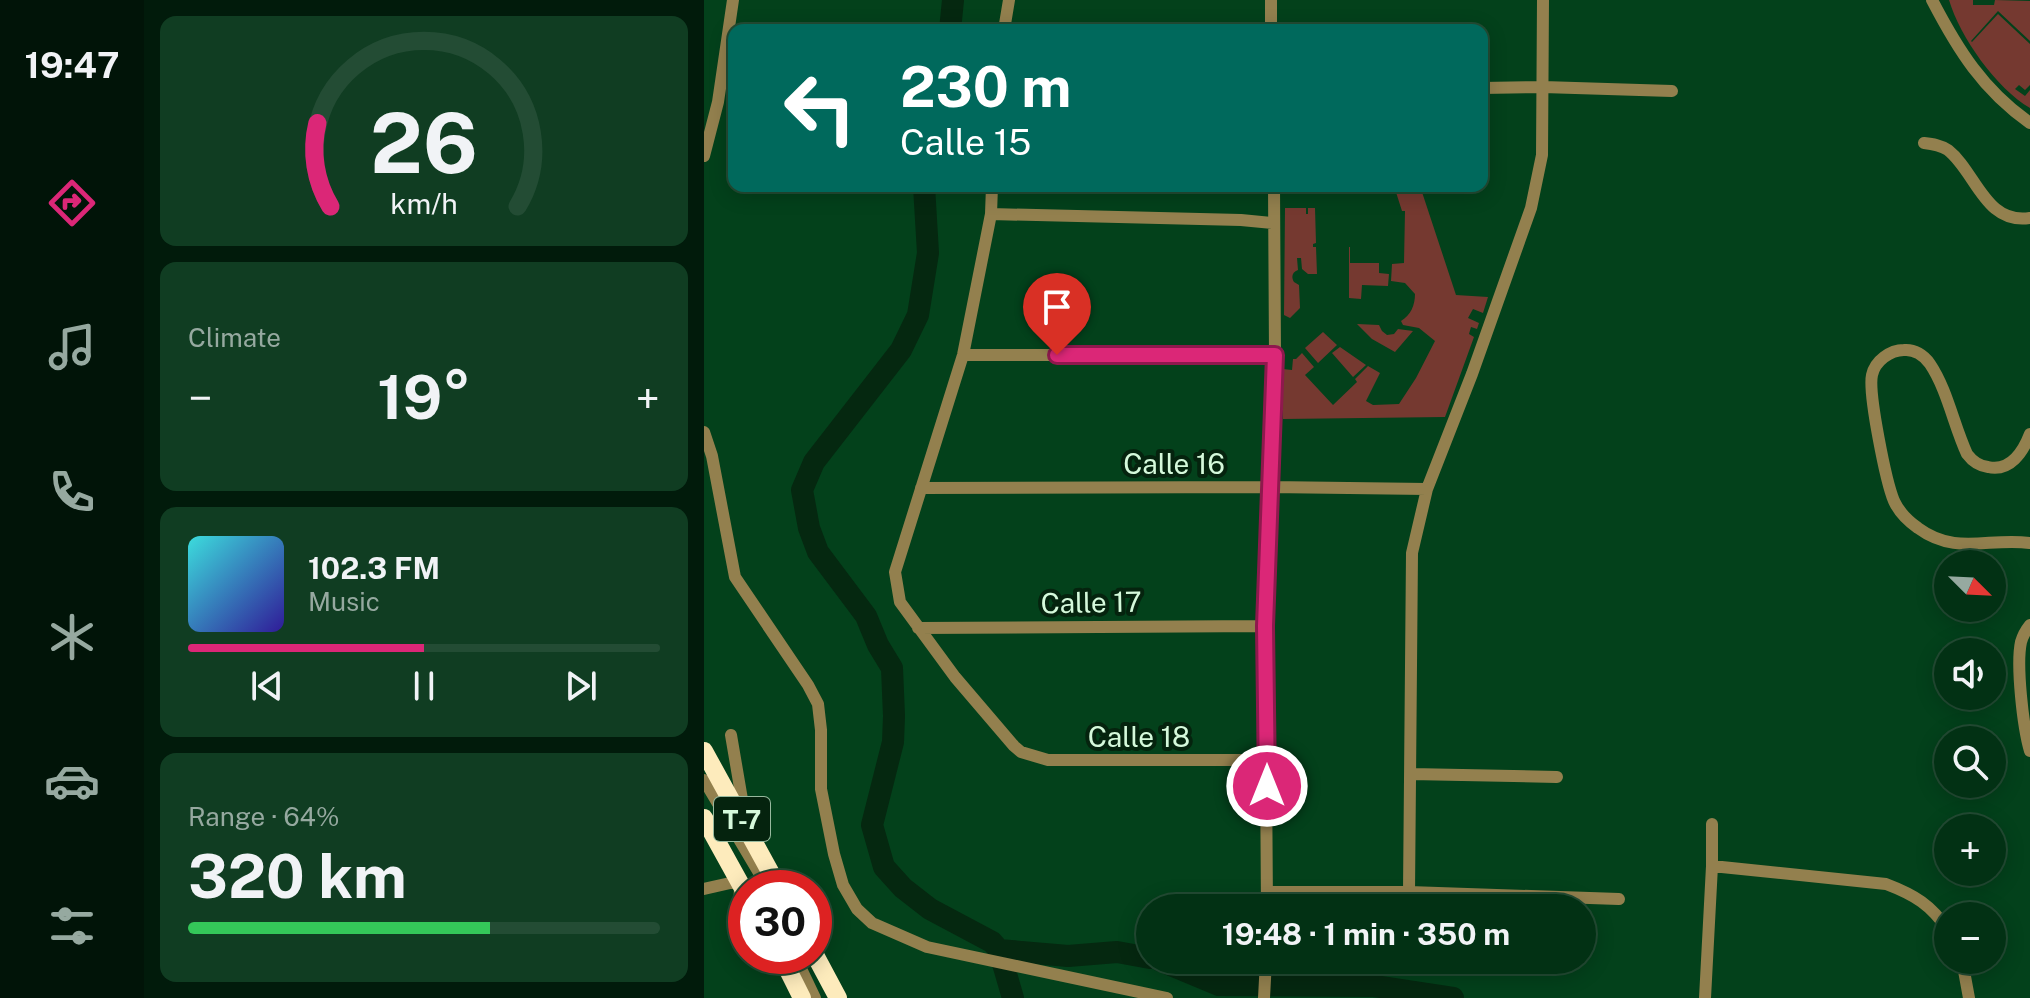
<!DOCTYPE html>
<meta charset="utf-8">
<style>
:root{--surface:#023114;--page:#103d22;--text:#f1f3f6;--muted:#96a9a0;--line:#234c34;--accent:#db2777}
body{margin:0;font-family:"Public Sans",sans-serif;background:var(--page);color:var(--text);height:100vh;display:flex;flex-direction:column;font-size:30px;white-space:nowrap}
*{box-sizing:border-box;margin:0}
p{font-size:26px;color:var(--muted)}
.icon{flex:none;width:44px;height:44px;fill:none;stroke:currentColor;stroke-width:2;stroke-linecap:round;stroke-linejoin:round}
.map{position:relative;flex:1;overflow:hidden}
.sheet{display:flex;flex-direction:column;gap:16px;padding:16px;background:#011b0b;width:560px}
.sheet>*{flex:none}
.top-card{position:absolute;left:24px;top:24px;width:760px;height:168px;border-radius:16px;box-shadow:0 4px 20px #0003,0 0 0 2px var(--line);background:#00695c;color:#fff;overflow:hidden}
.needle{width:52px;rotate:114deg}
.tools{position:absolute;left:1230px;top:550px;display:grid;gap:16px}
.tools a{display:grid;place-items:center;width:72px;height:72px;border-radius:50%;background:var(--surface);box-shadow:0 4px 20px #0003,0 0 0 2px var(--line);font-size:40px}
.speed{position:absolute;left:24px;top:870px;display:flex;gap:16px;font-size:40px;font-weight:700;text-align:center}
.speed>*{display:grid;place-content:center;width:104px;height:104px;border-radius:50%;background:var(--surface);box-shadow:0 4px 20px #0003,0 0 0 2px var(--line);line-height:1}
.speed .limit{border:12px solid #d22;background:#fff;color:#111}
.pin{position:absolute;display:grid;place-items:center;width:68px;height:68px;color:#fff;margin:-82px -34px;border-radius:50% 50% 50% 0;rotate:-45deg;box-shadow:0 0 8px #0007}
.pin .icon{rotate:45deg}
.me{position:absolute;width:88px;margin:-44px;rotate:0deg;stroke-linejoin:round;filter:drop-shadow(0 0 6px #0008)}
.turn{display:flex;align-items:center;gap:28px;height:168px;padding:0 40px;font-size:36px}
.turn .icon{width:104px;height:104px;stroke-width:2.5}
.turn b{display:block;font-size:56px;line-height:68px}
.big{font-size:60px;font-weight:700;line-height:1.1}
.sheet .tile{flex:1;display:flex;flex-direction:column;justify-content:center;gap:12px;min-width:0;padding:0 28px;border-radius:16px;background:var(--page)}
.sheet .dial{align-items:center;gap:0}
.dial svg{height:208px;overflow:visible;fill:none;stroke:var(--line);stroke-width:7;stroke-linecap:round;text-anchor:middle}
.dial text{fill:var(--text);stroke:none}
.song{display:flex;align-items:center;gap:24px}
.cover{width:96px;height:96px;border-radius:12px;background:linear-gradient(135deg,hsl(180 70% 55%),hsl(250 70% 35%))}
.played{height:8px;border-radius:4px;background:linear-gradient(90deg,var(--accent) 50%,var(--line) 50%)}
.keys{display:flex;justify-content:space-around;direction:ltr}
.heat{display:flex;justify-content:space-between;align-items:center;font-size:44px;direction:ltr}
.charge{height:12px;border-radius:6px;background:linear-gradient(90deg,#34c759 64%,var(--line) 0)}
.trip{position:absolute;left:432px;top:894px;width:460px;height:80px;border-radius:40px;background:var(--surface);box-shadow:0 4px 20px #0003,0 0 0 2px var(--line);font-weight:700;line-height:80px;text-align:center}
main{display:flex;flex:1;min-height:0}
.tabs{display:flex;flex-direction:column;width:144px;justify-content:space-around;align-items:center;background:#011408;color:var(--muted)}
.tabs .icon{width:56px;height:56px}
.tabs .selected{color:var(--accent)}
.tabs b{font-size:36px;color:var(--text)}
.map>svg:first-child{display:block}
.green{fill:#753930}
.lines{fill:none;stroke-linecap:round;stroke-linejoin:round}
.river{stroke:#052810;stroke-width:22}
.minor{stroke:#93804e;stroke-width:12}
.highway{stroke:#fdebbc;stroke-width:18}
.route-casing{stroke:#8e194d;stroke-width:20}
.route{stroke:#db2777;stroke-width:14}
.labels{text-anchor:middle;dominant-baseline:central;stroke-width:8;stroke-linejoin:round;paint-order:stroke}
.shield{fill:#05230e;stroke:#97b99e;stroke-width:2}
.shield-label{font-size:26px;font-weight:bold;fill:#d5f9db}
.street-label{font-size:28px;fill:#d5f9db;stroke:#05230e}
</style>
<main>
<nav class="tabs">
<b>19:47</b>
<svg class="icon selected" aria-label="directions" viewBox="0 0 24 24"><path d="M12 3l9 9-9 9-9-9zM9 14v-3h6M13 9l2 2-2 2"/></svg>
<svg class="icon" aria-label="music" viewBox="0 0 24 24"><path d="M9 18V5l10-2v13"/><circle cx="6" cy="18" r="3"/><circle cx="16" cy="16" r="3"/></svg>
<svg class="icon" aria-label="phone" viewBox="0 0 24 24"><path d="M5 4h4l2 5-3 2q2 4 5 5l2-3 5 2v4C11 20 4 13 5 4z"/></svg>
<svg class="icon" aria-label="climate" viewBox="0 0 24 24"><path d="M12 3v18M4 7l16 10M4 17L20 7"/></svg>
<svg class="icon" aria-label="car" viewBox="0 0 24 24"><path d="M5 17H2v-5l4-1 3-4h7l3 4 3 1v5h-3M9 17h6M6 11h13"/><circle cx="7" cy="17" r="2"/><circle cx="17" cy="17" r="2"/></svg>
<svg class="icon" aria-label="filters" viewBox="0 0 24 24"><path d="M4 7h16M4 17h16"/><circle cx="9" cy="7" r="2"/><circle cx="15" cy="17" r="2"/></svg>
</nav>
<section class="sheet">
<div class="tile dial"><svg viewBox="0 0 100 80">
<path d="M14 69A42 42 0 1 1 86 69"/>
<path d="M14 69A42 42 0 0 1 9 37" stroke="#db2777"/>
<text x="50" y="56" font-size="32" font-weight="700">26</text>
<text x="50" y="72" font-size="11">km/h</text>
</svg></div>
<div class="tile"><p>Climate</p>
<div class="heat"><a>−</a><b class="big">19°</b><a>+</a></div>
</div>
<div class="tile">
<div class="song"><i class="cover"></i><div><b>102.3 FM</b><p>Music</p></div></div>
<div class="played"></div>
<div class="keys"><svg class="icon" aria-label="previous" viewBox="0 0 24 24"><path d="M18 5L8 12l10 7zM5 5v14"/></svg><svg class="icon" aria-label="pause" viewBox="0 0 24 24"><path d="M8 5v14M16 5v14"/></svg><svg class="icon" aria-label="next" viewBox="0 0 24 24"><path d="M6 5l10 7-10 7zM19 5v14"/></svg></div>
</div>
<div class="tile"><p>Range · 64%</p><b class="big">320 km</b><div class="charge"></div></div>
</section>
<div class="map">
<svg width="1326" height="998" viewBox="0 0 1326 998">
<rect width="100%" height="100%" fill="#03411b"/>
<path class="green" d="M1245,0H1269V5H1290L1291,0L1326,1V41L1294,11L1267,41L1268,42L1294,14L1326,44V85L1321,90L1315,85L1311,89L1321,96L1326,90V108C1292,88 1256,37 1245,0Z
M690,186H716L752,295L784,297L779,313L769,309L764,318L775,323L773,329L767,327L765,334L770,337L741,417L579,419V369L588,370L589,359H592L598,353L610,367L601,375L629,405L653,382L651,379L664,366L676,373L662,401L669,405L695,404L712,378L731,341L715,328L699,325L697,321C707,315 711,305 711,294L701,283L687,281L688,264L700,263L701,211H698Z
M581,208H602V214H604V208H611L612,243L609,244V247H612L613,274H604L598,269L597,258H593L594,270C588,272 587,277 590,282L595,285L596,308L586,318L580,315Z
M645,247H646V263H675V273L685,274L684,286L658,285L657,299L645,298Z
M653,324L675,325L678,331L683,335L690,334L694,329L709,331L691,352L668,339Z
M619,332L633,345L614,363L601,348Z
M636,347L662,365L649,377L628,353Z"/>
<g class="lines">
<path class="river" d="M246,30L249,0
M220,186L224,253L214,315L197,350L110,462L98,490L105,528L114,552L162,616L174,645L188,668L190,716L189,742L168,825L180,867L199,888L226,909L288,942L295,950L309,998
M295,950L364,956L413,952L446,958
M455,960L515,985L670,986L749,998"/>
<path class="minor" d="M1228,0C1254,50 1279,90 1326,123
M300,30L305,0
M567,30V0
M778,88L839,87L968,91
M1220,143C1229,144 1236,145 1244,150C1272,172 1281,225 1326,218
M0,156L14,102L29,0
M288,186L287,214L259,355L191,572L196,602L251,677L310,746L317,752L344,760H563
M287,214L537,220L569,223
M259,355H571
M0,432L8,456L31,577L104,685L114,704L117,730V789L130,854L139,885L153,909L168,923L223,947L463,998
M1326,434C1319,452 1306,472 1284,467C1275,466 1269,462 1263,454C1250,426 1243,389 1226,364C1220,355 1210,349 1200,350C1186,350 1171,361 1168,375C1164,393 1182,482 1190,501C1195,512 1204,521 1214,528C1252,556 1285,537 1326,543
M217,488L565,487L723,489
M1326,625C1322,630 1319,635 1317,642C1312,665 1319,727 1326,751
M214,628L561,626
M27,735L41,817
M707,774L853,777
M0,780L64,888
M1008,866L1182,884C1211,895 1227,905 1244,930
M37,884C33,904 36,922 42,941
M0,889L35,881
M564,892H705L915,899
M705,892L708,553L723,489L768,374L827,208L838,155L839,0
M563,908L561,626L571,355L570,186
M52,956L63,966L83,969
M91,956L111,998
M1258,960L1265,998
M560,998L562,960
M1001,998L1008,866V824"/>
<path class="highway" d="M0,751L75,888
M0,818L42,894
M110,953L134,998
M77,956L98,998"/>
</g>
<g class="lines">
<g class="route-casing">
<path id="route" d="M353,355H571L561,626L563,786"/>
</g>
<use href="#route" class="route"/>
</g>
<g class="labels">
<rect class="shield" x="10" y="797" width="56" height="44" rx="6"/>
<g class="shield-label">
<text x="38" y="819">T-7</text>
</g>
<g class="street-label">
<text x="470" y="463">Calle 16</text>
<text transform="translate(387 602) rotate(-1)">Calle 17</text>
<text x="435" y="736">Calle 18</text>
</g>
</g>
</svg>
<div class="tools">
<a><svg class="needle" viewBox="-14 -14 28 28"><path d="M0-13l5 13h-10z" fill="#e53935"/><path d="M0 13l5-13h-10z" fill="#96a9a0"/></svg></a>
<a><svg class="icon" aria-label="sound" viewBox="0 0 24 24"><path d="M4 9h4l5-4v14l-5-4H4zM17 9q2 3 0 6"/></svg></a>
<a><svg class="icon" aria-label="search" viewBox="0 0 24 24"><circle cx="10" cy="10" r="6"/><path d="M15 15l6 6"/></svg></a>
<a>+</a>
<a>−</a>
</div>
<div class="speed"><div class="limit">30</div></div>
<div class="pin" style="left:353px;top:355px;background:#d93025"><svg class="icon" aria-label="arrive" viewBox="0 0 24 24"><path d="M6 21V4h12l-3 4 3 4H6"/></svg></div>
<svg class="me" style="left:563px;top:786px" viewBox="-20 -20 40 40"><circle r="17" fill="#db2777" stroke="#fff" stroke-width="3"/><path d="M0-11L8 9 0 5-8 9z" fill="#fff"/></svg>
<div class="trip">19:48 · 1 min · 350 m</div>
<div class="top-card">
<div class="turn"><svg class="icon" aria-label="left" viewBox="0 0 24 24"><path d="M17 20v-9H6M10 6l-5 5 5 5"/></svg><div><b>230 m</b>Calle 15</div></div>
</div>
</div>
</main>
